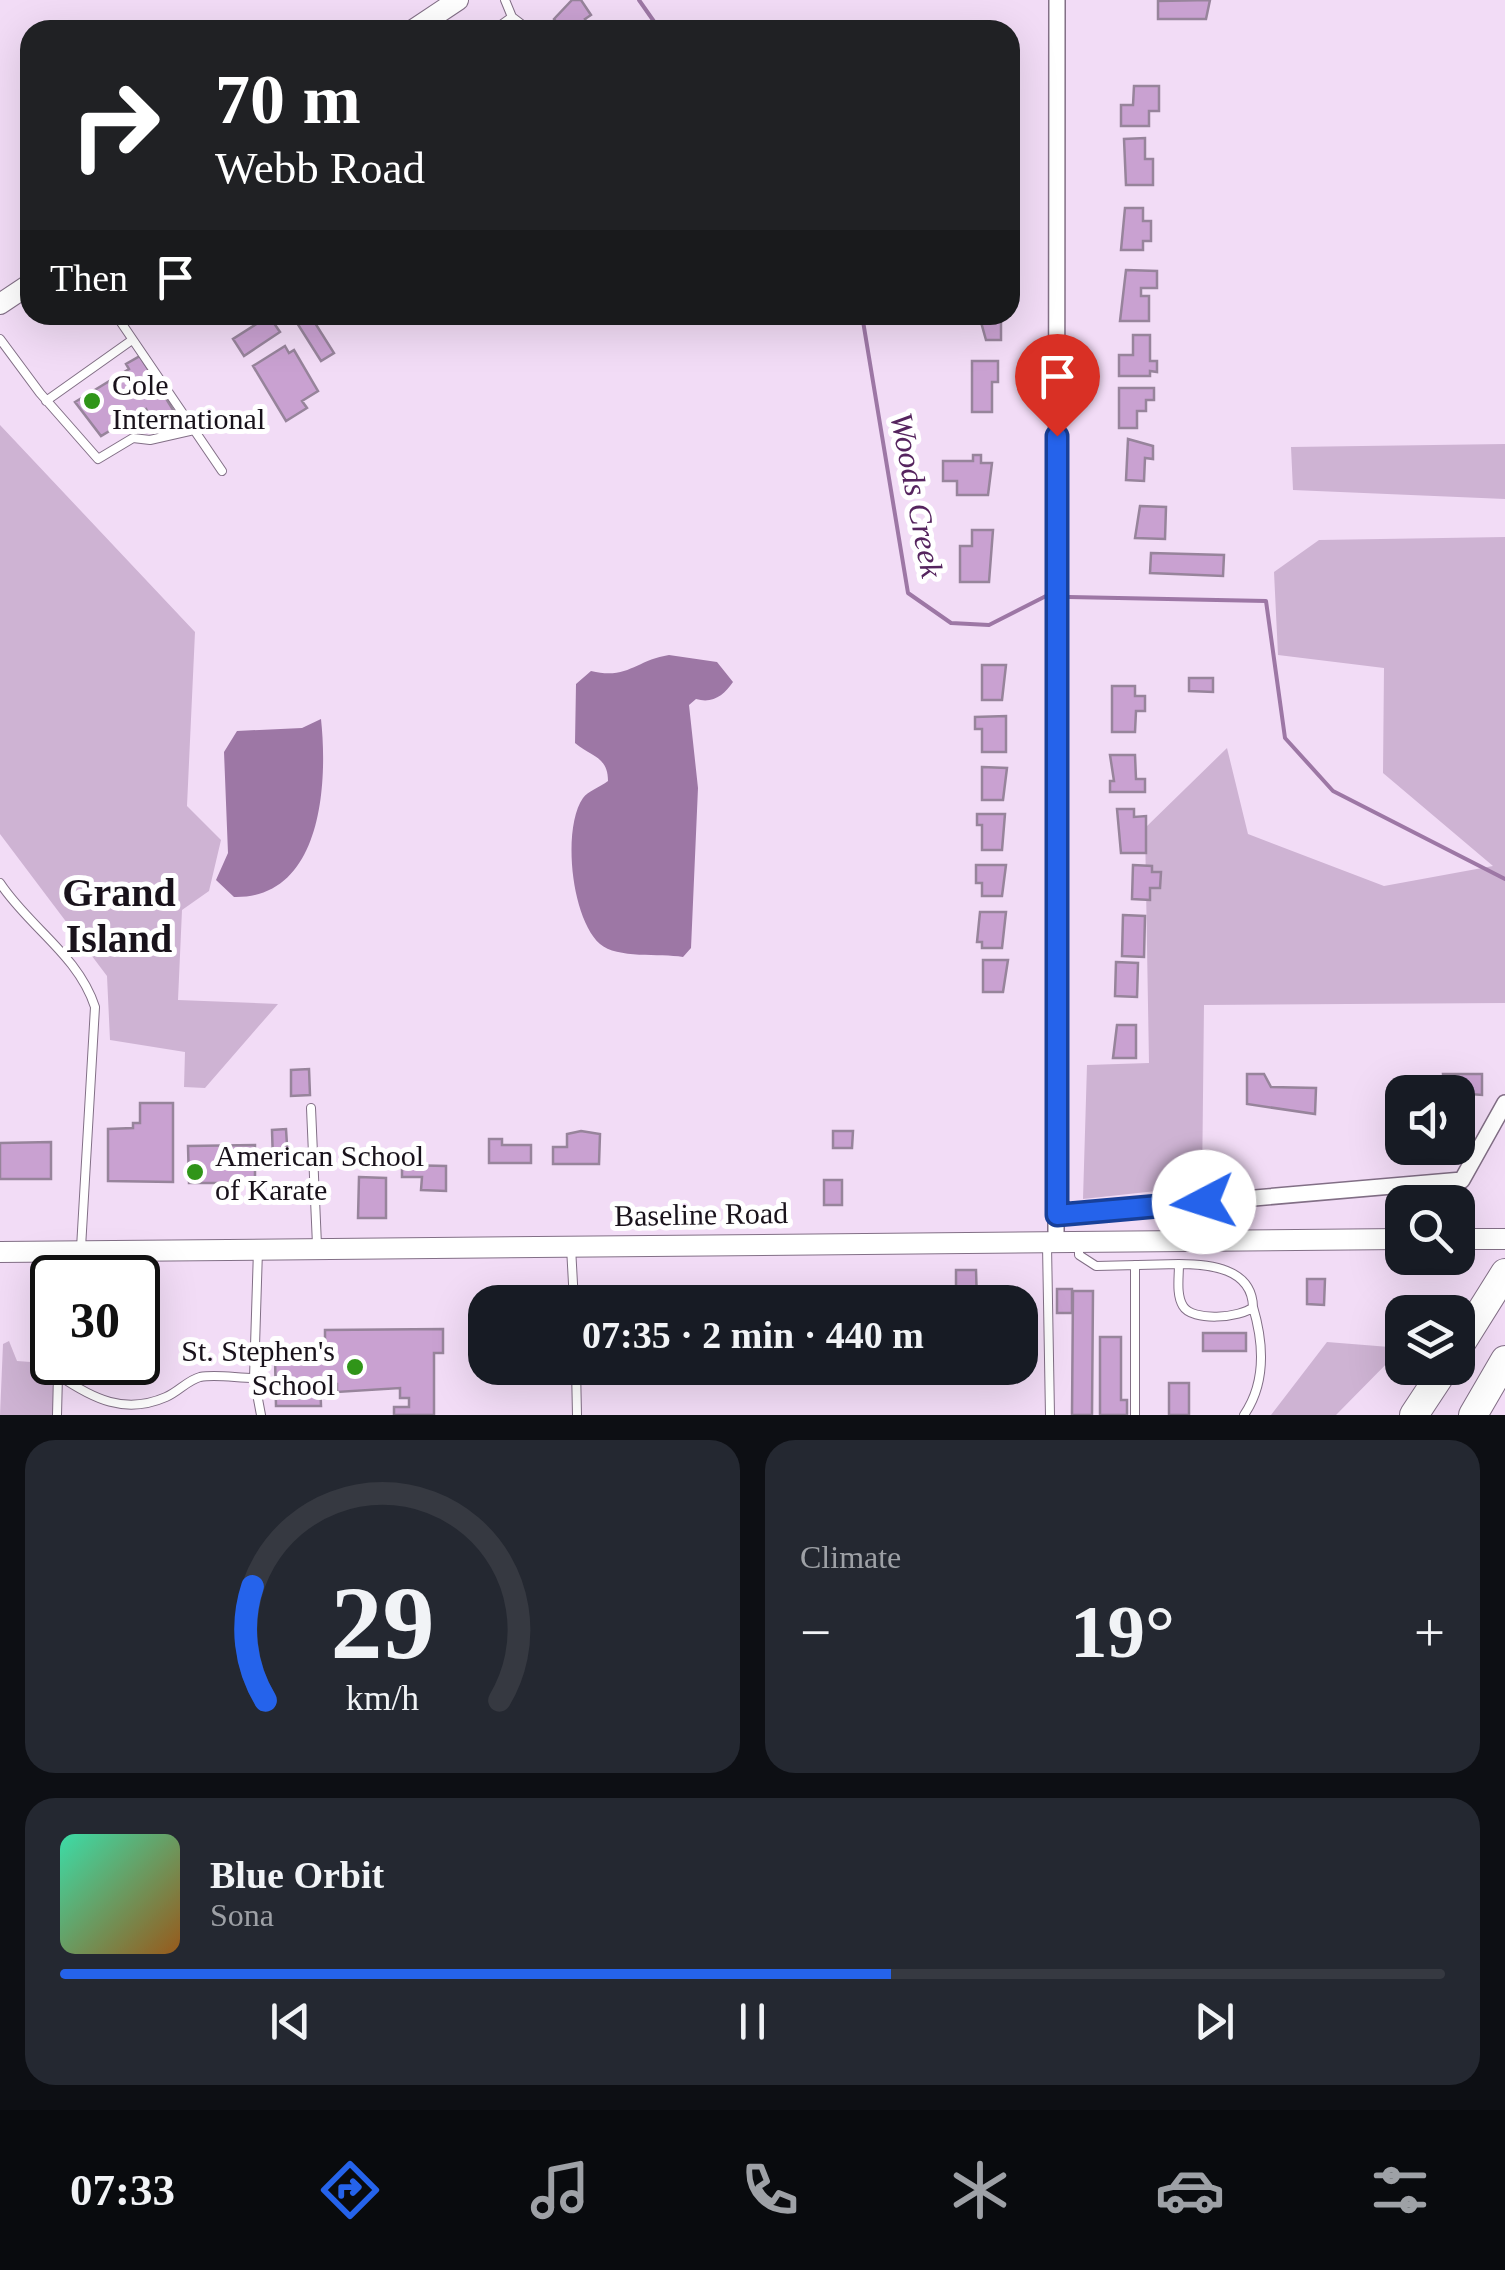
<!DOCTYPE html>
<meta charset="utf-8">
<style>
:root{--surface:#171b24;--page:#242831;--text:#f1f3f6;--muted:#9ea1a6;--line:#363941;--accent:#2563eb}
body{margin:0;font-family:"Times New Roman",serif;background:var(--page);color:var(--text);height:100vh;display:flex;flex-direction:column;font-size:38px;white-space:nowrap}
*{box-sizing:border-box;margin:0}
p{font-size:32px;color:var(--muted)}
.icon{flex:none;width:55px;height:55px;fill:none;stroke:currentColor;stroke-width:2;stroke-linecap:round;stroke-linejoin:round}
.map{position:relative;height:1415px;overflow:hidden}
.side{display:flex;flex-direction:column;gap:25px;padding:25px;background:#0d0f14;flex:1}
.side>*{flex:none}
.guide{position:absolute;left:20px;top:20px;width:1000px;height:305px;border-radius:30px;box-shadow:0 10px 40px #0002;background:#202124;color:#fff;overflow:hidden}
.buttons{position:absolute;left:1385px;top:1075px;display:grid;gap:20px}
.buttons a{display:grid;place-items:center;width:90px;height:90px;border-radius:20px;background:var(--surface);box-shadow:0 10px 40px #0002;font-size:50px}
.speed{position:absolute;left:30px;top:1255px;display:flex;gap:20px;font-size:50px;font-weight:700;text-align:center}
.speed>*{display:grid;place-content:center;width:130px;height:130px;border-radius:50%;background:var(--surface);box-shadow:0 10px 40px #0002;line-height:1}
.speed .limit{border:5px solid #111;border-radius:15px;background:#fff;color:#111}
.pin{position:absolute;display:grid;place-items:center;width:85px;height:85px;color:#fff;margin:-102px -42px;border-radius:50% 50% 50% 0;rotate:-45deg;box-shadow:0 0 10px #0007}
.pin .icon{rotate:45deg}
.me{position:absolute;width:110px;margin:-55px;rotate:265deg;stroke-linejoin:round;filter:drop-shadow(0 0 8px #0008)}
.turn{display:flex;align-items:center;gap:35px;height:210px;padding:0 30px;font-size:45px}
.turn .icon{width:130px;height:130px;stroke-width:2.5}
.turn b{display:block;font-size:70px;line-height:85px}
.then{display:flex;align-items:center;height:95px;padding:0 30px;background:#0003;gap:20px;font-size:38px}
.big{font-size:75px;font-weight:700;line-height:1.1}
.side .card{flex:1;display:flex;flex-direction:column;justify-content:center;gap:15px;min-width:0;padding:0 35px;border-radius:30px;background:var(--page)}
.side .dial{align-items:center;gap:0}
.dial svg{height:260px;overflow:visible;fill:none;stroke:var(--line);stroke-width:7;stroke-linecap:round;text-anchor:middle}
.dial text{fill:var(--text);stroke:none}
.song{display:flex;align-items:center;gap:30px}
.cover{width:120px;height:120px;border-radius:15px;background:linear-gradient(135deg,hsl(160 70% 55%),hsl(30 70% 35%))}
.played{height:10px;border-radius:5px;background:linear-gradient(90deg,var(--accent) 60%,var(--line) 60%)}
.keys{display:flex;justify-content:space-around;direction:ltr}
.heat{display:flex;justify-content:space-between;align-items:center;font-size:55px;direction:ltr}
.side .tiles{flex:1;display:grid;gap:25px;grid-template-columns:1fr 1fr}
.card:last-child{grid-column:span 2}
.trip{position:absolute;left:468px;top:1285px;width:570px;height:100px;border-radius:30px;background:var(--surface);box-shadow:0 10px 40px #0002;font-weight:700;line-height:100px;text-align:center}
.dock{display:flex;height:160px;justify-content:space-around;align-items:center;background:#090b0e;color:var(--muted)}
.dock .icon{width:70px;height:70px}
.dock .current{color:var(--accent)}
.dock b{font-size:45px;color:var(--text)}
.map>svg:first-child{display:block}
.green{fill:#ceb3d3}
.water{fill:#9d77a5}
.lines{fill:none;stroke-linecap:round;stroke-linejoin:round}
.stream{stroke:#9d77a5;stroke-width:4}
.building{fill:#c9a1d1;stroke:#97849b;stroke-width:2.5}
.lane-casing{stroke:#826f86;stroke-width:10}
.street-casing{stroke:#826f86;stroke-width:18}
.secondary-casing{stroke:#826f86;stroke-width:22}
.highway-casing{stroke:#826f86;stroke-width:30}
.lane{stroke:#fff;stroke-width:8}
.street{stroke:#fff;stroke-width:15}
.secondary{stroke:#fff;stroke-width:20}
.highway{stroke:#fff;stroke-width:28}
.route-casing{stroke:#184099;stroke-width:25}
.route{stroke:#2563eb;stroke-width:18}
.poi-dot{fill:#309519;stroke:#fff;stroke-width:4}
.labels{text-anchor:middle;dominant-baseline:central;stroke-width:10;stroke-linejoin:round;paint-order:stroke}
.poi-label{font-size:30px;fill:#19121b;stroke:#fff;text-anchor:start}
.street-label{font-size:30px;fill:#19121b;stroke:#fff}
.water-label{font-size:32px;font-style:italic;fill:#55245e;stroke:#fff}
.district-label{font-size:40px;font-weight:bold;fill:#19121b;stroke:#fff}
</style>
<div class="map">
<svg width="1505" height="1415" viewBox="0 0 1505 1415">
<rect width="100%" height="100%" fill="#f2dcf6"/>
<path class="green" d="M0,425L195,632L187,806L221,840L209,891L182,910L178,1000L278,1004L205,1088L184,1087L185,1052L110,1040L107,976L0,834Z
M1505,444V499L1293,490L1291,447Z
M1505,537V1003L1204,1005L1202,1186L1083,1199L1087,1065L1149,1063L1145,828L1227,748L1248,834L1384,886L1493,866L1383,773L1384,668L1278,655L1274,572L1319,540Z
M9,1341L17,1361L31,1362L41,1348L53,1386V1415H0L3,1344Z
M1327,1342L1402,1348L1336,1415H1271Z"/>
<path class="water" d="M669,655L717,662L733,682C724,695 713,704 696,699L689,705L698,788L691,948L683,957C660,953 617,959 600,944C571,918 562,828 583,798C588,791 600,787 608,781C608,756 591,757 575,743L576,684L591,671C628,680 636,660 669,655Z
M321,719C328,784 322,899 234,897L216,880L228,853L224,752L237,731L302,728Z"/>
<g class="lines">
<path class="stream" d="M639,0L660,30
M862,315L908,593L951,623L989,625L1046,596
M1069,597L1266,601L1285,738L1333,791L1505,879"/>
</g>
<path class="building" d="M572,0H581L591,15L585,19L593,30H562L554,19Z
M1210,0L1206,19H1158V1Z
M1134,86H1159V111H1149V126H1121V105H1133Z
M1145,138V159H1153V185H1126L1124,139Z
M1125,208H1143V221H1151V241H1143V250H1121Z
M1126,270L1157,271V288H1141V296H1149V321H1120Z
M292,315H310L334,353L321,361Z
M979,315H1001V340H986Z
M269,316L280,332L244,356L233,339Z
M1133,335H1150V361H1157V372L1150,371V376H1119V355H1133Z
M285,346L289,353L294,350L318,391L302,401L307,408L286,421L253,366Z
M140,356L175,413L156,425L146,409L101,436L75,402L129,369L126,364Z
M972,361H998V382H992V412H972Z
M1119,388H1154V400H1146V411H1137V428H1119Z
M1128,439L1153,446V459L1145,458L1144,481L1126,480Z
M973,455H981V463H992L988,495H957V481H943V461H973Z
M1140,506L1166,507L1165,539L1135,538Z
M972,530H993L989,582H960V546H972Z
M1151,553L1224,555L1223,576L1150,573Z
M982,665H1006L1002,700H982Z
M1189,678H1213V692L1189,691Z
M1112,686H1135V696H1145V711H1136L1135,732H1112Z
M1006,716V752H982V729H975V717Z
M1110,755H1135L1136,779H1145V792H1110V781H1114Z
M982,767L1007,768L1003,800H982Z
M1117,809H1134V817L1146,816V853H1121Z
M977,814H1005L1002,850H982V825H977Z
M976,865H1006L1002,896H982V883H976Z
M1133,865L1152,866V872H1161L1160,888H1150V900L1132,899Z
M980,912H1006L1002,948H982V942H977Z
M1123,915L1145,916L1144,957L1122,956Z
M983,960H1008L1003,992H983Z
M1116,962L1138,963L1137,997L1115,996Z
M1117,1025H1136V1058H1113Z
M309,1069L310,1095L291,1096V1070Z
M1247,1074H1264L1271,1087L1316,1088L1315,1114L1247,1104Z
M1443,1074H1482V1095L1444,1092Z
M1387,1096H1402V1121H1394L1395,1114L1387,1113Z
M140,1103H173V1182L108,1181V1129L133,1128V1123H140Z
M286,1129L288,1161L273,1162L272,1130Z
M581,1131L600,1134L599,1164H553V1147H567V1134Z
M833,1131H853L852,1148H833Z
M489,1139H502V1145H531V1163H489Z
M51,1142V1179H0V1143Z
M255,1145V1183H189L188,1146Z
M402,1165L446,1166V1191L421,1190L422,1177H402Z
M359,1177L386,1178V1218H358Z
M824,1180H842V1205H824Z
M956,1270H976L977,1302H956Z
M1307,1279H1325L1324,1305L1307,1304Z
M1057,1289H1072V1313H1057Z
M1073,1291H1093L1092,1415H1072Z
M443,1329V1353H434V1415H394V1407H409V1398H400V1388L337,1392V1384H326V1378H320L321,1406H276L275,1357H265V1346H325V1330Z
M1203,1333H1246V1351H1203Z
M1100,1337H1121V1400H1127V1415H1100Z
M1169,1383H1189V1415H1169Z"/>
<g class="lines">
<g class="lane-casing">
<path id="lane" d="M505,0L512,17L529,30
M494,30L512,17
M116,315L222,471
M0,339L40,393L98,459L133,438L150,440L194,430
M46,401L132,340
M0,883C29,927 78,955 95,1007L81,1248
M311,1108L317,1245
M1079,1243V1255L1096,1266L1179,1264C1209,1264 1252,1268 1253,1307C1241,1318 1192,1322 1183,1306C1176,1295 1179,1277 1179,1264
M1047,1245L1050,1415
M571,1247L574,1302
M258,1250L254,1378L261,1415
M53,1278L54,1252
M52,1312V1356
M54,1362L58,1375C93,1399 125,1415 166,1397C178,1392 188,1380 200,1377C216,1374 237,1378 254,1378
M576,1368L577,1415
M57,1415L58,1375
M1135,1415V1265
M1244,1415C1266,1383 1264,1344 1253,1307"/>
</g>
<g class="street-casing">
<path id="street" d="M1057,1215L1462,1180L1505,1103
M1056,1240L1057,0"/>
</g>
<g class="secondary-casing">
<path id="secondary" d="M413,30L458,0
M0,304L30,284
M1458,1239H1505
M0,1252L1402,1239"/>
</g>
<g class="highway-casing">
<path id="highway" d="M1458,1348L1505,1273
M1414,1415L1445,1368
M1473,1415L1505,1360"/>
</g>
<use href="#lane" class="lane"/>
<use href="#street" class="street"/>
<use href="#secondary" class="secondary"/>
<use href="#highway" class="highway"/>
</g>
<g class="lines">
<g class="route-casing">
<path id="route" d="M1057,436V1215L1204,1202"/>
</g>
<use href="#route" class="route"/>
</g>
<g class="poi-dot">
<circle cx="92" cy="401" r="10"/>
<circle cx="195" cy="1172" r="10"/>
<circle cx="355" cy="1367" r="10"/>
</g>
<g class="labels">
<g class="poi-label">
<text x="112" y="384">Cole<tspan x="112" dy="34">International</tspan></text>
<text x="215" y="1155">American School<tspan x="215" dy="34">of Karate</tspan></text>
<text x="335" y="1350" text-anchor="end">St. Stephen's<tspan x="335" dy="34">School</tspan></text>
</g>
<g class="street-label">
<text transform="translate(701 1214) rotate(-1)">Baseline Road</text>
</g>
<g class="water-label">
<text transform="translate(917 495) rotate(79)">Woods Creek</text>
</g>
<g class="district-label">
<text x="119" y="892">Grand<tspan x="119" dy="46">Island</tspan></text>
</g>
</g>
</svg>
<div class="buttons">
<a><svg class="icon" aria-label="sound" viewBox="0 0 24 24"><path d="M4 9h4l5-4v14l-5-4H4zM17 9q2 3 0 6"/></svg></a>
<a><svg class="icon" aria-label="search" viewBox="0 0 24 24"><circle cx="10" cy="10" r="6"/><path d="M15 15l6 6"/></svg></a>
<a><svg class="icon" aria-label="layers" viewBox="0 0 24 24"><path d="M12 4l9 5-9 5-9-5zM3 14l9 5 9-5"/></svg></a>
</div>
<div class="speed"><div class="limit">30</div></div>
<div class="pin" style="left:1057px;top:436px;background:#d93025"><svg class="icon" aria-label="arrive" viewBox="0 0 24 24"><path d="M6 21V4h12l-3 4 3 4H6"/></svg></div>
<svg class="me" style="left:1204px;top:1202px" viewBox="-20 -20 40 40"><circle r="19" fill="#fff"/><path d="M0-13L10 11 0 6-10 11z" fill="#2563eb"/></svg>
<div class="trip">07:35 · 2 min · 440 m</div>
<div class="guide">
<div class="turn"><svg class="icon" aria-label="right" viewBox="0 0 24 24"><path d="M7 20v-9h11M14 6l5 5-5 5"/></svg><div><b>70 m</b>Webb Road</div></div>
<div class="then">Then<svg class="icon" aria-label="arrive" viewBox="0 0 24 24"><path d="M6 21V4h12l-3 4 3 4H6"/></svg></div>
</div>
</div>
<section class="side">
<div class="tiles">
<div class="card dial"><svg viewBox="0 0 100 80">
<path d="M14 69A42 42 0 1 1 86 69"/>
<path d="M14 69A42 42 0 0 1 10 34" stroke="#2563eb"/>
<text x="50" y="56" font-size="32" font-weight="700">29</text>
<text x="50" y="72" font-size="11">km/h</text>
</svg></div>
<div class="card"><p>Climate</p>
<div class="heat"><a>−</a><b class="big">19°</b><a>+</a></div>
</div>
<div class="card">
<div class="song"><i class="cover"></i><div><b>Blue Orbit</b><p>Sona</p></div></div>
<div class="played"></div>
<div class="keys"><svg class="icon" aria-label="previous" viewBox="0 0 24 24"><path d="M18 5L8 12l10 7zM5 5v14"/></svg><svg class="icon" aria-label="pause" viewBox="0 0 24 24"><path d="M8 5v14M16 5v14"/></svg><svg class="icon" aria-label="next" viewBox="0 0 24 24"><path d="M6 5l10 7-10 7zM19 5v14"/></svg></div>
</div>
</div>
</section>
<nav class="dock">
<b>07:33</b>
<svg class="icon current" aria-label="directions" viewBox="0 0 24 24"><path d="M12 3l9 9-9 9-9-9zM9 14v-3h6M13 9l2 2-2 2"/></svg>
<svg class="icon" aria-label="music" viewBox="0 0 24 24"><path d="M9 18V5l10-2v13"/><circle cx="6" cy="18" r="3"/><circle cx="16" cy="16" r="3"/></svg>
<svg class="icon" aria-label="phone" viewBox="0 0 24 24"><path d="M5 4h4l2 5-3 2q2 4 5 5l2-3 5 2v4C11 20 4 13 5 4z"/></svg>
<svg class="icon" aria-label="climate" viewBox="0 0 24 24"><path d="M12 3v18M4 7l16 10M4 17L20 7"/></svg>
<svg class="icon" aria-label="car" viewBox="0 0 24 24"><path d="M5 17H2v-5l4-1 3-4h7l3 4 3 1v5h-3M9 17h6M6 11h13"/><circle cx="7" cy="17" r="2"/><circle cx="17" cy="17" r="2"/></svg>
<svg class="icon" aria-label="filters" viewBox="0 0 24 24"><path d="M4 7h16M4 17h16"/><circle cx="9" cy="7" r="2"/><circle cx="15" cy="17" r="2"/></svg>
</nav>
